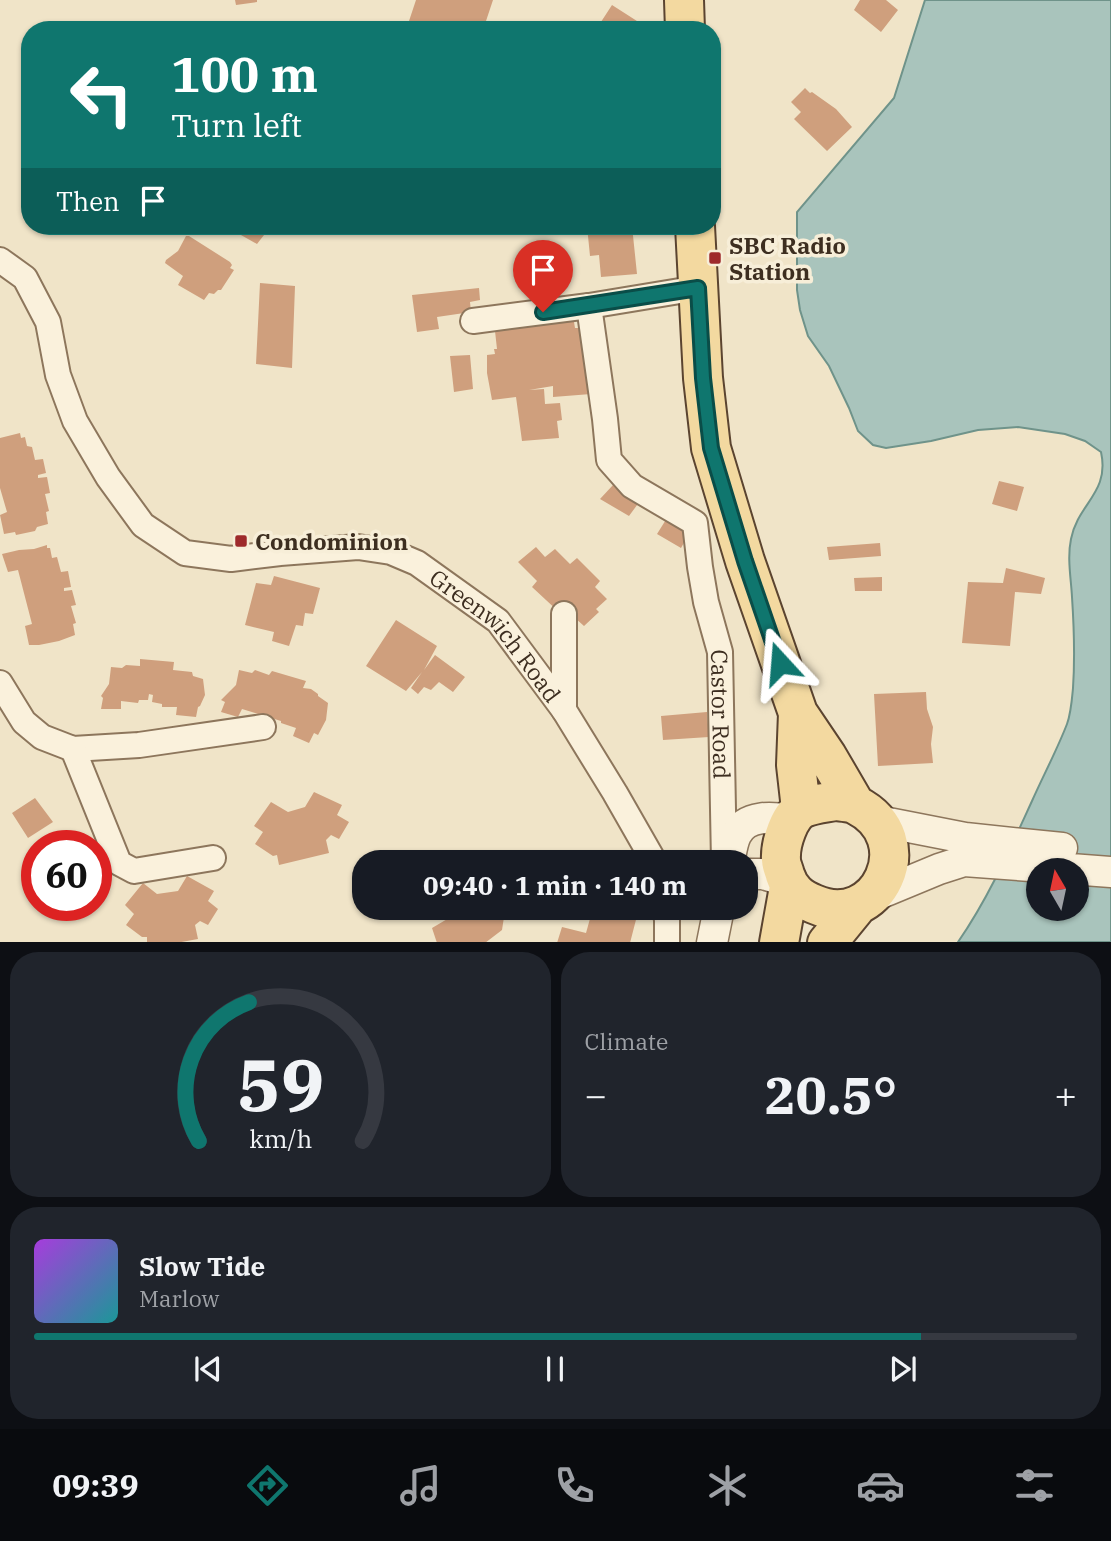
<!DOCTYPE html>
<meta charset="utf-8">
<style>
:root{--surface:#171b24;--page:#20242c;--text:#f1f3f6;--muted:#9ea1a6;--line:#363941;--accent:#0f766e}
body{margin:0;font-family:"IBM Plex Serif",serif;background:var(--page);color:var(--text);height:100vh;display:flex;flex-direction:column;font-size:26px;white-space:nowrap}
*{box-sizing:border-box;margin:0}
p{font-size:23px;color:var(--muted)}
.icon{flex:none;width:38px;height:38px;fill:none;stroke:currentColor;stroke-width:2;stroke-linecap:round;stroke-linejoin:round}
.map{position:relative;height:942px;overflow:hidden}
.details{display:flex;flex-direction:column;gap:10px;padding:10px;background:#0d0f14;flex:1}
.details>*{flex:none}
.top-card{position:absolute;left:21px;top:21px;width:700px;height:214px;border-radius:28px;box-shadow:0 2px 5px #0004;background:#0f766e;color:#fff;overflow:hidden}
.needle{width:46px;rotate:351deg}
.tools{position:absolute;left:1026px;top:858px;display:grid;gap:14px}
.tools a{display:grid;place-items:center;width:63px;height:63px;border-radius:50%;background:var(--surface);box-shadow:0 2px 5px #0004;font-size:35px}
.speed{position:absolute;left:21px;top:830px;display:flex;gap:14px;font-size:35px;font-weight:700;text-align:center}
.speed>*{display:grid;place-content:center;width:91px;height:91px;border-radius:50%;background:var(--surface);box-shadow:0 2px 5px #0004;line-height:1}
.speed .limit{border:10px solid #d22;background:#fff;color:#111}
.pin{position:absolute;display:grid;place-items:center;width:60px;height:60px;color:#fff;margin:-72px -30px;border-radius:50% 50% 50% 0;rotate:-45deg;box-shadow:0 0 7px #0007}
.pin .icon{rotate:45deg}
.me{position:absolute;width:77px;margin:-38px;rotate:341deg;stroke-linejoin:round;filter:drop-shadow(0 0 5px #0008)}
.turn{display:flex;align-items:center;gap:24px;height:147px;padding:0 35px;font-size:32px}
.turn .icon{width:91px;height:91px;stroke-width:2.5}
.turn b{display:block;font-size:49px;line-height:60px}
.then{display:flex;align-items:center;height:66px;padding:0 35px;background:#0003;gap:14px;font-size:26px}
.big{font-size:52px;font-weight:700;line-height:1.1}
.details .widget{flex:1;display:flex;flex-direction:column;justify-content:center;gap:10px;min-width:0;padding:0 24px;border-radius:28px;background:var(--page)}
.details .dial{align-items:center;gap:0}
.dial svg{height:182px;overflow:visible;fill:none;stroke:var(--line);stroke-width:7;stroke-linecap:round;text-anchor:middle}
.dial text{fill:var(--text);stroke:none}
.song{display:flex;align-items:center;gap:21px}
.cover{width:84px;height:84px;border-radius:10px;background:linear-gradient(135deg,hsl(280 70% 55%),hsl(180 70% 35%))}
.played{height:7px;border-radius:4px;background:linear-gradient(90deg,var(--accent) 85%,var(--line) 85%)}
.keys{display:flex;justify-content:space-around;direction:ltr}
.heat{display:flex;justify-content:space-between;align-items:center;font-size:38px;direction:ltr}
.details .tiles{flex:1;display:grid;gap:10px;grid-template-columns:1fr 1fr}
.widget:last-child{grid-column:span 2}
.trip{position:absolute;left:352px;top:850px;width:406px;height:70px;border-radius:28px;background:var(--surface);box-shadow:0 2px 5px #0004;font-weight:700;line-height:70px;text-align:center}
.menu{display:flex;height:112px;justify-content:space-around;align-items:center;background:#090b0e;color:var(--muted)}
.menu .icon{width:49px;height:49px}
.menu .selected{color:var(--accent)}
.menu b{font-size:32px;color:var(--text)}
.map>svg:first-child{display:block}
.water{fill:#a9c4bc;stroke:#6f938a;stroke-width:2;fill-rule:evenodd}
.building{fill:#cf9f7d}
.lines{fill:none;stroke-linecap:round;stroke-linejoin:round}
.minor-casing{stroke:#8d765c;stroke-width:28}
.tertiary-casing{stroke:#8d765c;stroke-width:33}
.primary-casing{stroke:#5b4430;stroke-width:42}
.minor{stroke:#faf1dc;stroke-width:24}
.tertiary{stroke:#faf1dc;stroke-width:30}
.primary{stroke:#f3d9a0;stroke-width:38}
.route-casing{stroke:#0a4d48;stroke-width:18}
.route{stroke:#0f766e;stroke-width:12}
.poi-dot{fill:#9e2a2b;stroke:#f7eed8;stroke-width:2.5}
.labels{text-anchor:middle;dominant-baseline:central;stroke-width:7;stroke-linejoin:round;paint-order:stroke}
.poi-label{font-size:23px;font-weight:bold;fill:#3d2e20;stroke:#f7eed8;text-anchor:start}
.street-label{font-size:23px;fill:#3d2e20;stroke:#f7eed8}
</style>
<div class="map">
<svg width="1111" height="943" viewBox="0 0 1111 943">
<rect width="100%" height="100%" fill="#f0e4c8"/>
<path class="water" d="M925,0H1111V942H958C988,899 1010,849 1032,801C1043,776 1057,750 1067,724C1071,713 1072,699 1073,688C1075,658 1074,627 1072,597C1071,578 1067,558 1071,539C1078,503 1110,493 1101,452L1085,441L1065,434L1018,427L978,430L931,441L886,448L873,445L858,431L849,408L829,366L808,336L800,310L797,290V212L894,98ZM1038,870H1076V908H1038Z"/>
<path class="building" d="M235,0H257V2L236,5Z
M416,0H493L483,30H426L408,24Z
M860,0H886L898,10L881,32L854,10Z
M612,5L651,30H606L599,25Z
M805,88L810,93L812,92L836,109L852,127L827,151L794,119L801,112L791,102Z
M225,226H271L257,244Z
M587,226H632L637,274L601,277L599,255L590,256Z
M186,236H189L230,262L232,265L230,268L234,270L221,290H218L214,294L209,293L204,300L178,285L183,276L165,263L166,260L178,251Z
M260,283L295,286L292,368L256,364Z
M479,288L480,300L470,302L471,312L437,317L439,329L417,332L412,295Z
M573,316L575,328H583L591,394L553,397V386L529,390L544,389L545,404L560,403L562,420L557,421L559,438L522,441L516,397L492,400L487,373V355L495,354L494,349H497L494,322Z
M470,355L473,389L454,392L450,356Z
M20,433L21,438L25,437L27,446L32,447L35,460L43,459L46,473L38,475V478L47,477L50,493L45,494L49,511L46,512L48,524L37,527L35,531L16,535L15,532L4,534L0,515L7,512L0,488V438Z
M999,481L1024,487L1017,511L992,504Z
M613,485L640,501L629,516L600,499Z
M667,518L690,532L681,548L657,534Z
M880,543L881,556L829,560L827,547Z
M47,545V548H50L52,558L57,557L61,572L68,571L71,587L64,588V591L72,590L76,605L71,606L76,623L73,624L75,635L59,641L39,645H29L25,626L32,624L18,570L8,572L2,554L19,550L34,549Z
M536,547L545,557L555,549L570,564L577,558L600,581L595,587L607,599L596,609L599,612L584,626L565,609L560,613L532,587L537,581L518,562Z
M1006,568L1045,578L1041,594L1015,592L1010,646L962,643L968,582L1003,583Z
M274,576L320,588L313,614L305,613L303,626L296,625L289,646L272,641L274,632L245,625L256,583L271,585Z
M882,577V591H855L854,578Z
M396,620L437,646L424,670L435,655L465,677L453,692L439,682L431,690L424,687L418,694L411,688L422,672L406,691L366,666Z
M140,659L174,662L173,670L192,672L193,676L203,679L205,695L200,706L198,707L196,717L176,715L177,707H162V704L152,702L153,695L149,694L148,700H139L138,703L121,701V709H101L103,698L101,696L109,684L111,667L122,668L126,665L140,666Z
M239,670L252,673L255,670L269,675L272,671L306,681L303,688L311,689L318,694V696L328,703L326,720L318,735L314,733L309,743L293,736L296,728L281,723V721L242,709L238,717L221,712L225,702L221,700L236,685Z
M926,692L927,709L933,727L931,744L933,763L878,766L874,694Z
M707,712L709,737L663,740L661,716Z
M314,792L342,805L337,815L349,822L339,839L331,835L326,840L329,853L279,865L277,855L273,856L255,844L263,832L254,826L271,802L288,812L305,807Z
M35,798L53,822L28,838L12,813Z
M187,876L214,891L208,901L218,909L208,925L200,921L195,925L198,939L176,943H147V937H142L126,925L134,914L125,905L143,883L157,894L178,891Z
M466,908H492L504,917L502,930L485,943H437L432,928Z
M593,908H639L630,943H557L562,927L586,933Z"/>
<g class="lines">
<g class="minor-casing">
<g id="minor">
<path id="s1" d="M0,260L25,278L48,322L58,375L75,421L108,477L143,525L185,553L231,559L280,553L358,547L391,552L417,563L498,621L564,710L615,793L655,863"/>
<path id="s2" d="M589,306L605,419L609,460L632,486L695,523L700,567L706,602L720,652L724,862"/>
<path d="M473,321L589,306L698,288"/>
<path d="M564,614V710"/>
<path d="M0,683L24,722L42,737L73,749L139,745L263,727"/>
<path d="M73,749L119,863L134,871L213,858"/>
<path d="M665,908L667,920V943"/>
</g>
</g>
<g class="tertiary-casing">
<path id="tertiary" d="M878,821L965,838L1062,848
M729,863C731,854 732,843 736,835C746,814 773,817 792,820
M746,874H763L787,881
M869,898L939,869L964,861L1111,872
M712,943L719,908"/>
</g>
<g class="primary-casing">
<path id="primary" d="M684,0L685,30
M695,226L703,378L711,448L745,561L798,713L827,756L855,804
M798,713L796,765L801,809
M835,801C842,802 850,802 856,805C923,839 878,932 814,904C799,898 790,890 785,875C784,870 781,865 781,860C780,844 789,814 804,808C813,804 825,803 835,801Z
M779,943L789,887
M827,943L858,905"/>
</g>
<use href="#minor" class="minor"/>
<use href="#tertiary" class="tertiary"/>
<use href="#primary" class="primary"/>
</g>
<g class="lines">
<g class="route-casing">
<path id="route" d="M543,312L698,288L703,378L711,448L745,561L780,663"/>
</g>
<use href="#route" class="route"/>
</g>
<g class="poi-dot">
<rect x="708" y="251" width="14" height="14" rx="3.5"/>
<rect x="234" y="534" width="14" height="14" rx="3.5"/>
</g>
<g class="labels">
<g class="poi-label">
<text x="729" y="245">SBC Radio<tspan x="729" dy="26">Station</tspan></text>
<text x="255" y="541">Condominion</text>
</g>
<g class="street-label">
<text stroke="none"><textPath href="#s1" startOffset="702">Greenwich Road</textPath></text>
<text stroke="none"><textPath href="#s2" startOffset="457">Castor Road</textPath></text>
</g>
</g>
</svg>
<div class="tools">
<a><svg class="needle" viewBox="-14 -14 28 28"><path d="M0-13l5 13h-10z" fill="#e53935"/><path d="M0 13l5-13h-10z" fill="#9ea1a6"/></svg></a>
</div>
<div class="speed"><div class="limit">60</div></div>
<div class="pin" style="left:543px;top:312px;background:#d93025"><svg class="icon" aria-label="arrive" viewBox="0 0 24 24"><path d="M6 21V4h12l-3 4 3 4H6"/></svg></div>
<svg class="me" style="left:780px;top:663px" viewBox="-20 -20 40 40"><path d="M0-17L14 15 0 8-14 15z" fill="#0f766e" stroke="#fff" stroke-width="4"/></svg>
<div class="trip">09:40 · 1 min · 140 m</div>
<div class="top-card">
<div class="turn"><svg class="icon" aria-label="left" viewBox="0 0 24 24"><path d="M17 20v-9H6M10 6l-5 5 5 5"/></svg><div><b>100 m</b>Turn left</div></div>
<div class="then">Then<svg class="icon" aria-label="arrive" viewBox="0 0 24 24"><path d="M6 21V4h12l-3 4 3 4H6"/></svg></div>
</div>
</div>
<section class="details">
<div class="tiles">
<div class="widget dial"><svg viewBox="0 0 100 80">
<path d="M14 69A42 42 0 1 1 86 69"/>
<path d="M14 69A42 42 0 0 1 36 8" stroke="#0f766e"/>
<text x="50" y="56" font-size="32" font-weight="700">59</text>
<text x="50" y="72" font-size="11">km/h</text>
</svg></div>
<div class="widget"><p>Climate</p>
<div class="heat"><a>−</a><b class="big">20.5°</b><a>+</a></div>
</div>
<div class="widget">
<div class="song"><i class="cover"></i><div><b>Slow Tide</b><p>Marlow</p></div></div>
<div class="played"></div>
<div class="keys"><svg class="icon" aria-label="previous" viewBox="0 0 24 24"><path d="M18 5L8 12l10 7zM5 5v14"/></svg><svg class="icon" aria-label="pause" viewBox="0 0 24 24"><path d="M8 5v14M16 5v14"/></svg><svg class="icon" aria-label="next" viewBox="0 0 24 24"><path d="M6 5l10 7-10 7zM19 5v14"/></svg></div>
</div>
</div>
</section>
<nav class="menu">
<b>09:39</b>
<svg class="icon selected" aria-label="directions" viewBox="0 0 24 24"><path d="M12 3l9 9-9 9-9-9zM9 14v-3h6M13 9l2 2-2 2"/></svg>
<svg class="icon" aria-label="music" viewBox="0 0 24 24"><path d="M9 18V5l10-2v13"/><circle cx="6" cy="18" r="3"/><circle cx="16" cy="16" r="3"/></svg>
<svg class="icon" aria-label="phone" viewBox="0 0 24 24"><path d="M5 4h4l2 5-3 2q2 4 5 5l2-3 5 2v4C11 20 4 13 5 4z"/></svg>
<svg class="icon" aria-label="climate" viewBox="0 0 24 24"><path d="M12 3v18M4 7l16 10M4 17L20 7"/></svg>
<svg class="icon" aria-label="car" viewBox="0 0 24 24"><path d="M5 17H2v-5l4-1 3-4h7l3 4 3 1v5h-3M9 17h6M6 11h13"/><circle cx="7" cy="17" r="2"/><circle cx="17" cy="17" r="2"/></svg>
<svg class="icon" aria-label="filters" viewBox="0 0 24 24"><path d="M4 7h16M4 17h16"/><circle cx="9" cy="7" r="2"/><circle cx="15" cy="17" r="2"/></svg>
</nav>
